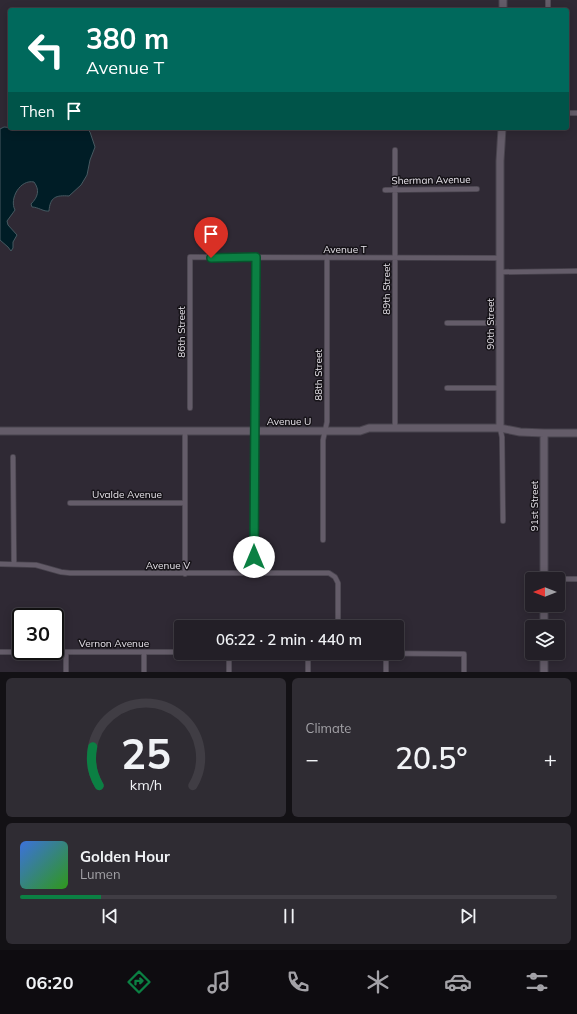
<!DOCTYPE html>
<meta charset="utf-8">
<style>
:root{--surface:#231f27;--page:#2f2c33;--text:#f1f3f6;--muted:#a3a2a7;--line:#403d44;--accent:#0b8043}
body{margin:0;font-family:Mulish,sans-serif;background:var(--page);color:var(--text);height:100vh;display:flex;flex-direction:column;font-size:15px;white-space:nowrap}
*{box-sizing:border-box;margin:0}
p{font-size:13px;color:var(--muted)}
.icon{flex:none;width:22px;height:22px;fill:none;stroke:currentColor;stroke-width:2;stroke-linecap:round;stroke-linejoin:round}
.map{position:relative;height:672px;overflow:hidden}
.side{display:flex;flex-direction:column;gap:6px;padding:6px;background:#131115;flex:1}
.side>*{flex:none}
.banner{position:absolute;left:8px;top:8px;width:561px;height:122px;border-radius:4px;box-shadow:0 2px 10px #0003,0 0 0 1px var(--line);background:#00695c;color:#fff;overflow:hidden}
.needle{width:26px;rotate:270deg}
.tools{position:absolute;left:525px;top:572px;display:grid;gap:8px}
.tools a{display:grid;place-items:center;width:40px;height:40px;border-radius:4px;background:var(--surface);box-shadow:0 2px 10px #0003,0 0 0 1px var(--line);font-size:20px}
.speed{position:absolute;left:12px;top:608px;display:flex;gap:8px;font-size:20px;font-weight:700;text-align:center}
.speed>*{display:grid;place-content:center;width:52px;height:52px;border-radius:50%;background:var(--surface);box-shadow:0 2px 10px #0003,0 0 0 1px var(--line);line-height:1}
.speed .limit{border:2px solid #111;border-radius:6px;background:#fff;color:#111}
.pin{position:absolute;display:grid;place-items:center;width:34px;height:34px;color:#fff;margin:-41px -17px;border-radius:50% 50% 50% 0;rotate:-45deg;box-shadow:0 0 4px #0007}
.pin .icon{rotate:45deg}
.me{position:absolute;width:44px;margin:-22px;rotate:0deg;stroke-linejoin:round;filter:drop-shadow(0 0 3px #0008)}
.turn{display:flex;align-items:center;gap:14px;height:84px;padding:0 12px;font-size:18px}
.turn .icon{width:52px;height:52px;stroke-width:2.5}
.turn b{display:block;font-size:28px;line-height:34px}
.then{display:flex;align-items:center;height:38px;padding:0 12px;background:#0003;gap:8px;font-size:15px}
.big{font-size:30px;font-weight:600;line-height:1.1}
.side .card{flex:1;display:flex;flex-direction:column;justify-content:center;gap:6px;min-width:0;padding:0 14px;border-radius:6px;background:var(--page)}
.side .dial{align-items:center;gap:0}
.dial svg{height:104px;overflow:visible;fill:none;stroke:var(--line);stroke-width:7;stroke-linecap:round;text-anchor:middle}
.dial text{fill:var(--text);stroke:none}
.song{display:flex;align-items:center;gap:12px}
.cover{width:48px;height:48px;border-radius:6px;background:linear-gradient(135deg,hsl(220 70% 55%),hsl(110 70% 35%))}
.played{height:4px;border-radius:2px;background:linear-gradient(90deg,var(--accent) 15%,var(--line) 15%)}
.keys{display:flex;justify-content:space-around;direction:ltr}
.heat{display:flex;justify-content:space-between;align-items:center;font-size:22px;direction:ltr}
.side .tiles{flex:1;display:grid;gap:6px;grid-template-columns:1fr 1fr}
.card:last-child{grid-column:span 2}
.trip{position:absolute;left:174px;top:620px;width:230px;height:40px;border-radius:4px;background:var(--surface);box-shadow:0 2px 10px #0003,0 0 0 1px var(--line);font-weight:600;line-height:40px;text-align:center}
.tabs{display:flex;height:64px;justify-content:space-around;align-items:center;background:#0e0c10;color:var(--muted)}
.tabs .icon{width:28px;height:28px}
.tabs .current{color:var(--accent)}
.tabs b{font-size:18px;color:var(--text)}
.map>svg:first-child{display:block}
.water{fill:#001d26;stroke:#465961}
.lines{fill:none;stroke-linecap:round;stroke-linejoin:round}
.street-casing{stroke:#49444e;stroke-width:6}
.secondary-casing{stroke:#49444e;stroke-width:9}
.street{stroke:#645c69;stroke-width:4.5}
.secondary{stroke:#645c69;stroke-width:7}
.route-casing{stroke:#07532c;stroke-width:10}
.route{stroke:#0b8043;stroke-width:7}
.labels{text-anchor:middle;dominant-baseline:central;stroke-width:3;stroke-linejoin:round;paint-order:stroke}
.street-label{font-size:10px;fill:#e9e5ec;stroke:#161318}
</style>
<div class="map">
<svg width="577" height="672" viewBox="0 0 577 672">
<rect width="100%" height="100%" fill="#2f2934"/>
<path class="water" d="M4,127L26,129L86,128L90,132L95,147L90,160L87,175L81,185L69,196C56,195 50,197 49,211C44,212 38,207 32,207L31,204C38,197 40,190 34,182C20,179 9,199 15,210L7,221L8,225L17,235L13,242V248L11,251L8,247L0,240V129Z"/>
<g class="lines">
<g class="street-casing">
<path id="street" d="M548,0V10
M567,113H577
M395,150V428
M385,190L477,189
M500,272L577,271
M447,323H500
M447,388H500
M190,408V257L500,258
M500,428L502,437L503,521
M13,457L14,564
M70,503H185
M323,540V440L327,422V257
M0,564L36,565L61,572L70,573H329L335,577L338,583V627
M254,573L256,257
M185,574V431
M558,579H577
M0,652H181
M66,652V672
M229,653V672
M345,653L464,654V672
M386,653V672
M144,672V652
M308,672V653"/>
</g>
<g class="secondary-casing">
<path id="secondary" d="M503,10V0
M500,428V161L502,128
M0,431H360L369,428H500L520,432L544,433H577
M544,579V433
M544,627V605
M544,672V653"/>
</g>
<use href="#street" class="street"/>
<use href="#secondary" class="secondary"/>
</g>
<g class="lines">
<g class="route-casing">
<path id="route" d="M211,258L256,257L254,557"/>
</g>
<use href="#route" class="route"/>
</g>
<g class="labels">
<g class="street-label">
<text transform="translate(431 180) rotate(-1)">Sherman Avenue</text>
<text x="345" y="249">Avenue T</text>
<text transform="translate(386 289) rotate(-90)">89th Street</text>
<text transform="translate(490 324) rotate(-90)">90th Street</text>
<text transform="translate(181 332) rotate(-90)">86th Street</text>
<text transform="translate(318 375) rotate(-90)">88th Street</text>
<text x="289" y="421">Avenue U</text>
<text x="127" y="494">Uvalde Avenue</text>
<text transform="translate(534 506) rotate(-90)">91st Street</text>
<text x="168" y="565">Avenue V</text>
<text x="114" y="643">Vernon Avenue</text>
</g>
</g>
</svg>
<div class="tools">
<a><svg class="needle" viewBox="-14 -14 28 28"><path d="M0-13l5 13h-10z" fill="#e53935"/><path d="M0 13l5-13h-10z" fill="#a3a2a7"/></svg></a>
<a><svg class="icon" aria-label="layers" viewBox="0 0 24 24"><path d="M12 4l9 5-9 5-9-5zM3 14l9 5 9-5"/></svg></a>
</div>
<div class="speed"><div class="limit">30</div></div>
<div class="pin" style="left:211px;top:258px;background:#d93025"><svg class="icon" aria-label="arrive" viewBox="0 0 24 24"><path d="M6 21V4h12l-3 4 3 4H6"/></svg></div>
<svg class="me" style="left:254px;top:557px" viewBox="-20 -20 40 40"><circle r="19" fill="#fff"/><path d="M0-13L10 11 0 6-10 11z" fill="#0b8043"/></svg>
<div class="trip">06:22 · 2 min · 440 m</div>
<div class="banner">
<div class="turn"><svg class="icon" aria-label="left" viewBox="0 0 24 24"><path d="M17 20v-9H6M10 6l-5 5 5 5"/></svg><div><b>380 m</b>Avenue T</div></div>
<div class="then">Then<svg class="icon" aria-label="arrive" viewBox="0 0 24 24"><path d="M6 21V4h12l-3 4 3 4H6"/></svg></div>
</div>
</div>
<section class="side">
<div class="tiles">
<div class="card dial"><svg viewBox="0 0 100 80">
<path d="M14 69A42 42 0 1 1 86 69"/>
<path d="M14 69A42 42 0 0 1 9 39" stroke="#0b8043"/>
<text x="50" y="56" font-size="32" font-weight="700">25</text>
<text x="50" y="72" font-size="11">km/h</text>
</svg></div>
<div class="card"><p>Climate</p>
<div class="heat"><a>−</a><b class="big">20.5°</b><a>+</a></div>
</div>
<div class="card">
<div class="song"><i class="cover"></i><div><b>Golden Hour</b><p>Lumen</p></div></div>
<div class="played"></div>
<div class="keys"><svg class="icon" aria-label="previous" viewBox="0 0 24 24"><path d="M18 5L8 12l10 7zM5 5v14"/></svg><svg class="icon" aria-label="pause" viewBox="0 0 24 24"><path d="M8 5v14M16 5v14"/></svg><svg class="icon" aria-label="next" viewBox="0 0 24 24"><path d="M6 5l10 7-10 7zM19 5v14"/></svg></div>
</div>
</div>
</section>
<nav class="tabs">
<b>06:20</b>
<svg class="icon current" aria-label="directions" viewBox="0 0 24 24"><path d="M12 3l9 9-9 9-9-9zM9 14v-3h6M13 9l2 2-2 2"/></svg>
<svg class="icon" aria-label="music" viewBox="0 0 24 24"><path d="M9 18V5l10-2v13"/><circle cx="6" cy="18" r="3"/><circle cx="16" cy="16" r="3"/></svg>
<svg class="icon" aria-label="phone" viewBox="0 0 24 24"><path d="M5 4h4l2 5-3 2q2 4 5 5l2-3 5 2v4C11 20 4 13 5 4z"/></svg>
<svg class="icon" aria-label="climate" viewBox="0 0 24 24"><path d="M12 3v18M4 7l16 10M4 17L20 7"/></svg>
<svg class="icon" aria-label="car" viewBox="0 0 24 24"><path d="M5 17H2v-5l4-1 3-4h7l3 4 3 1v5h-3M9 17h6M6 11h13"/><circle cx="7" cy="17" r="2"/><circle cx="17" cy="17" r="2"/></svg>
<svg class="icon" aria-label="filters" viewBox="0 0 24 24"><path d="M4 7h16M4 17h16"/><circle cx="9" cy="7" r="2"/><circle cx="15" cy="17" r="2"/></svg>
</nav>
